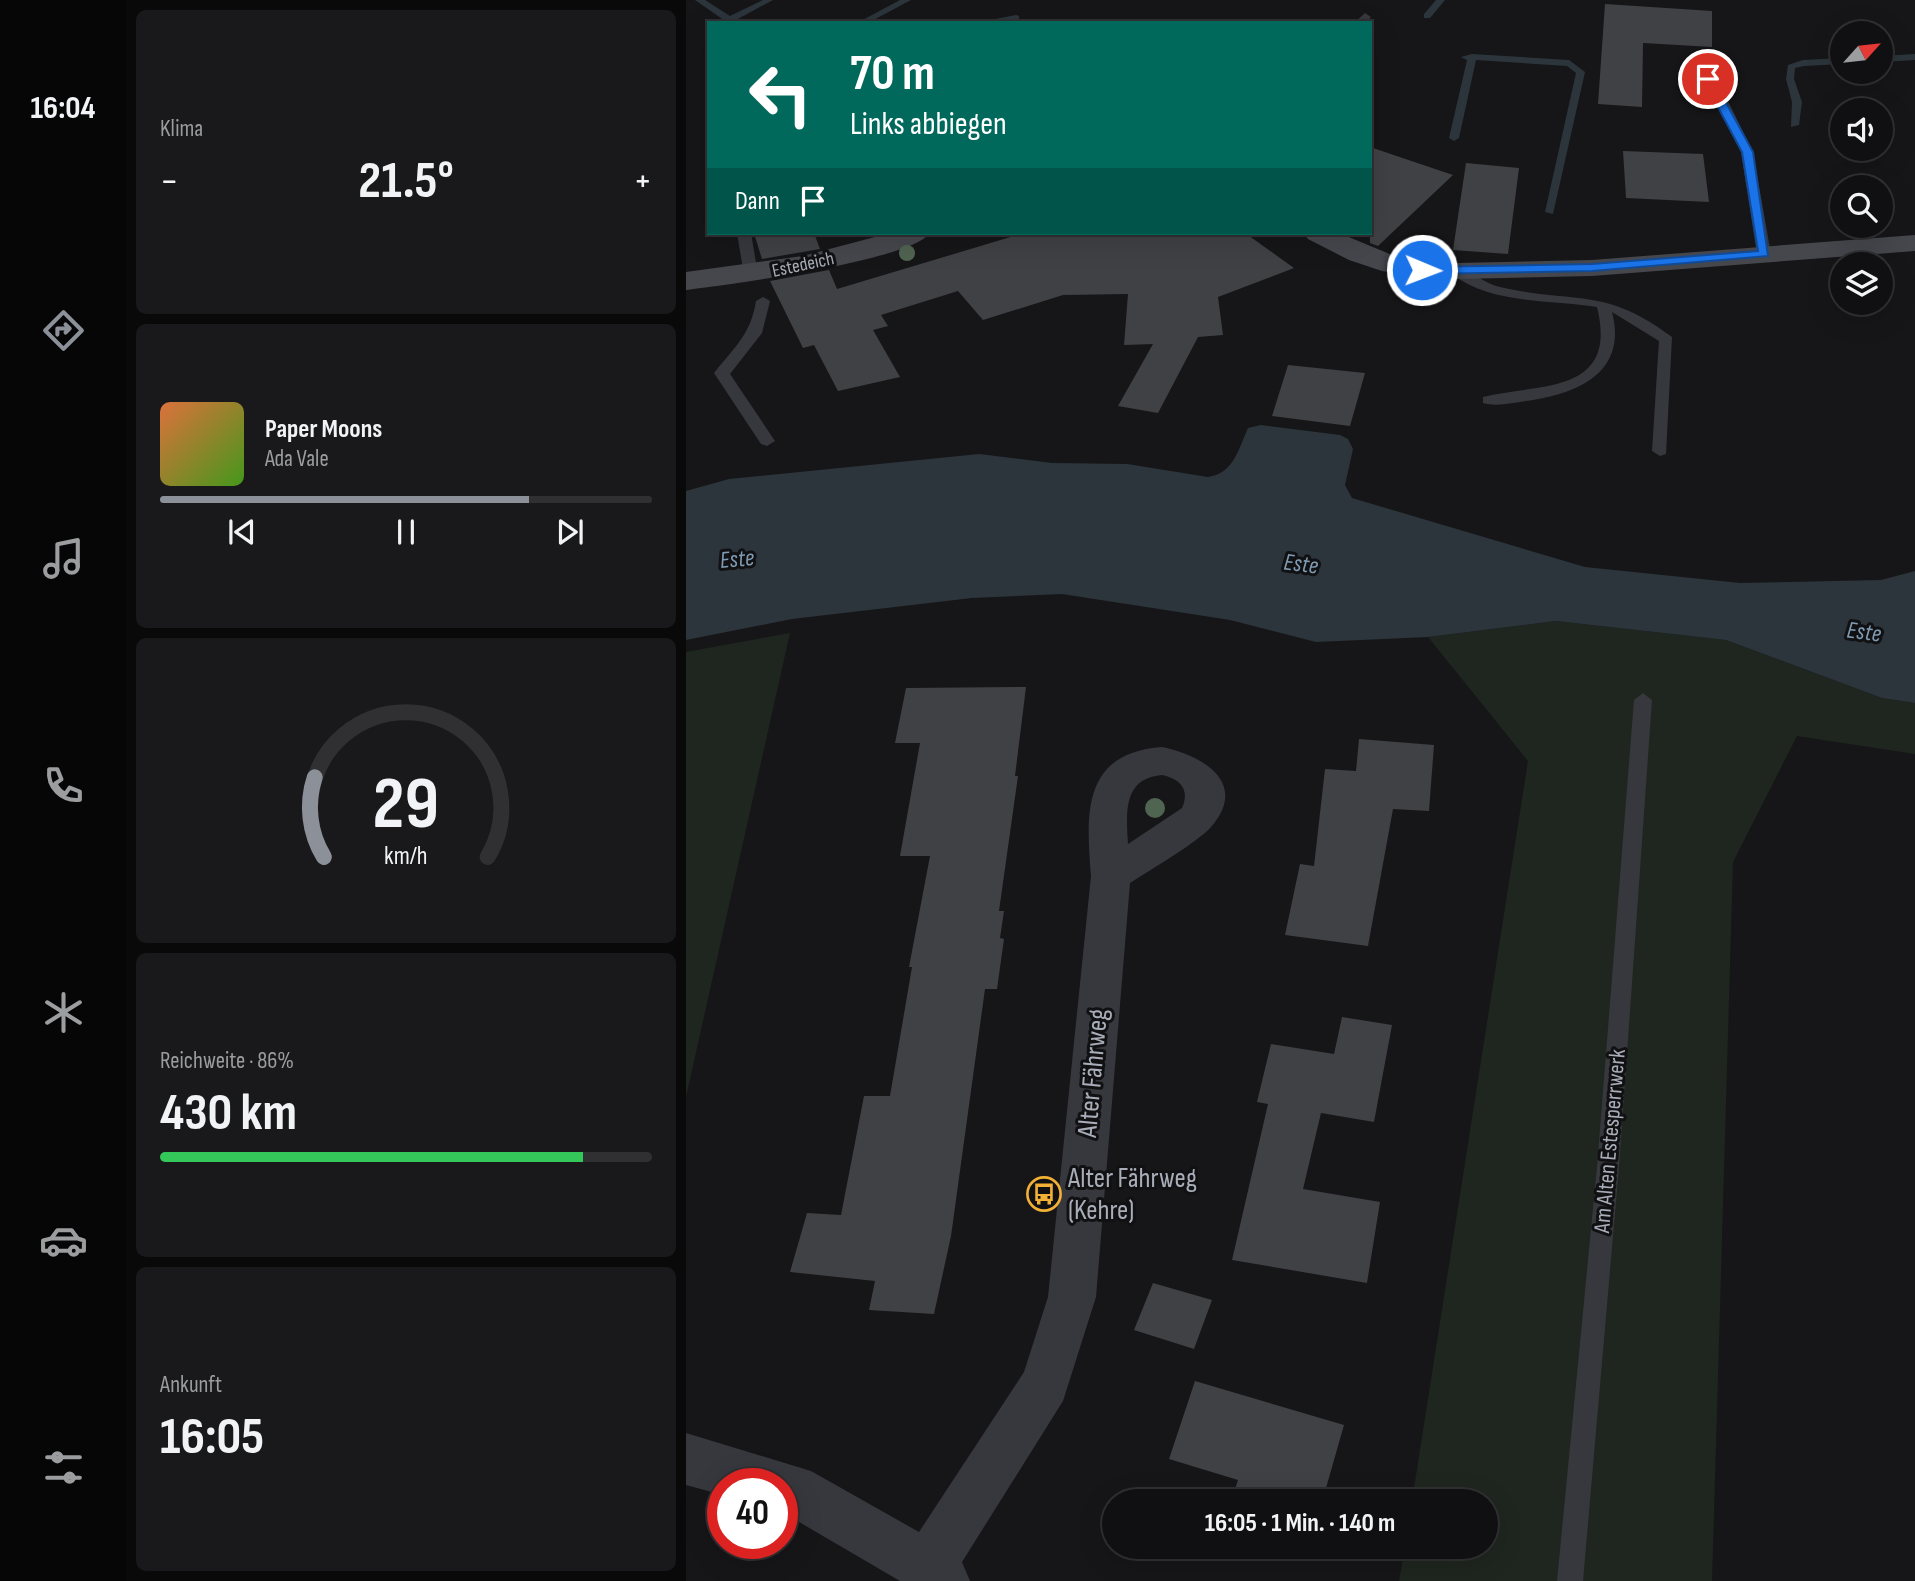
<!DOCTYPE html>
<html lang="de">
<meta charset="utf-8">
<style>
:root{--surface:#101012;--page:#19191b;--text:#f1f3f6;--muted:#9c9d9f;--line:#303032;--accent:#8c9099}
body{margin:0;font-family:"Sofia Sans Condensed",sans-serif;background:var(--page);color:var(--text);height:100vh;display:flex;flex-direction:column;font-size:26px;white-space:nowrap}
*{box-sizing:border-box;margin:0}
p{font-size:23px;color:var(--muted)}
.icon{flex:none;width:38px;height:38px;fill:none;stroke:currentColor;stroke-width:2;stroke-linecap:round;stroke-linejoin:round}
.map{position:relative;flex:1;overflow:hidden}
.side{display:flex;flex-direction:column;gap:10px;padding:10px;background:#09090a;width:560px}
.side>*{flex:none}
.hud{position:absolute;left:21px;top:21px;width:665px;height:214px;border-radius:0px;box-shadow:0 7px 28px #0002,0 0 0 2px var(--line);background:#00695c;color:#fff;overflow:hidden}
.needle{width:46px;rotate:63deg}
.fabs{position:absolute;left:1144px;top:21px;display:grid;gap:14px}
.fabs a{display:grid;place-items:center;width:63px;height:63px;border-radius:50%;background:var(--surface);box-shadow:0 7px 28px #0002,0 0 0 2px var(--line);font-size:35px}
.speed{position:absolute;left:21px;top:1468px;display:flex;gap:14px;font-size:35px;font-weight:700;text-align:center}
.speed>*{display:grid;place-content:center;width:91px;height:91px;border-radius:50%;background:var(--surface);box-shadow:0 7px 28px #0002,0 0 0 2px var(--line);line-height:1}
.speed .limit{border:10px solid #d22;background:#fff;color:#111}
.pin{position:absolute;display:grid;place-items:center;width:60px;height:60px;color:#fff;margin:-30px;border:4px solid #fff;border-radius:50%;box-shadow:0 2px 7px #0007}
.me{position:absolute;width:77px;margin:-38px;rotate:91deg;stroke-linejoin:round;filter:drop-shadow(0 0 5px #0008)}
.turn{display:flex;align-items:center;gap:24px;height:147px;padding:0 28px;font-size:32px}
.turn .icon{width:91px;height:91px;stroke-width:2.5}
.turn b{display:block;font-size:49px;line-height:60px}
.then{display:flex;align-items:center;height:66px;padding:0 28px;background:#0003;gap:14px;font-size:26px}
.big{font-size:52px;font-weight:700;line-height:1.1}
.side .card{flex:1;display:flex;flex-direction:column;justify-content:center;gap:10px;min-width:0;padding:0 24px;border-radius:10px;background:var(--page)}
.side .dial{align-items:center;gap:0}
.dial svg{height:182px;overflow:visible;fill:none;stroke:var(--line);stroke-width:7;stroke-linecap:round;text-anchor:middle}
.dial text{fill:var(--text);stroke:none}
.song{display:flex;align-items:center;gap:21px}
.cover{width:84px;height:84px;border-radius:10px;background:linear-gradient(135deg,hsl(20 70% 55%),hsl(100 70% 35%))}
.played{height:7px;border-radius:4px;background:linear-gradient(90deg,var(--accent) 75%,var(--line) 75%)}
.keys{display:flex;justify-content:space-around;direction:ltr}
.heat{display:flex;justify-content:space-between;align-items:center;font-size:38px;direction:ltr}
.charge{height:10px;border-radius:5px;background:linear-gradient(90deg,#34c759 86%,var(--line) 0)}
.trip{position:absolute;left:416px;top:1489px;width:396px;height:70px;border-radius:35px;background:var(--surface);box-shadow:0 7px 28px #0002,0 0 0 2px var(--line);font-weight:700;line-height:70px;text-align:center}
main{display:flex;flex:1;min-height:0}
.tabs{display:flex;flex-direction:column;width:126px;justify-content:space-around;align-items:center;background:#060607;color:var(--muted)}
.tabs .icon{width:49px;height:49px}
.tabs .current{color:var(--accent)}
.tabs b{font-size:32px;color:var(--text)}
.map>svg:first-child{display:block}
.green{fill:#1e261f}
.water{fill:#2c353c}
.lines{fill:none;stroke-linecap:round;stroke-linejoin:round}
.stream{fill:#2c353c;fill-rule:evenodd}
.building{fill:#404145}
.lane{fill:#37383d;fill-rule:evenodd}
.street{fill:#37383d;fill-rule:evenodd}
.secondary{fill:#45474d;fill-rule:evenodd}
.tree{fill:#506452}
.route{fill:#1a73e8;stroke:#114b97;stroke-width:2}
.labels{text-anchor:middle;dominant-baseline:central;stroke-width:6;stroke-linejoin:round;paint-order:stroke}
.far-street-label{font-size:19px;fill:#a8adb8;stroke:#111113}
.street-label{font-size:23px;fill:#a8adb8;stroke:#111113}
.water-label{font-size:24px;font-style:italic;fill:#7f9bb3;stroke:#111113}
.near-street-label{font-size:28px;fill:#a8adb8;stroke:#111113}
.near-poi-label{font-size:28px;fill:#a8adb8;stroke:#111113;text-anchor:start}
</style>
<main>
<nav class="tabs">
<b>16:04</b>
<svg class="icon current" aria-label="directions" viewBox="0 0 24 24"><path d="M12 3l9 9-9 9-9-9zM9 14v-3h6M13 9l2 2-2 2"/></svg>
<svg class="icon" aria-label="music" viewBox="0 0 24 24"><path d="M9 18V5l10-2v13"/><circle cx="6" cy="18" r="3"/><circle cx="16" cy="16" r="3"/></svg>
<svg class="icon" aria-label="phone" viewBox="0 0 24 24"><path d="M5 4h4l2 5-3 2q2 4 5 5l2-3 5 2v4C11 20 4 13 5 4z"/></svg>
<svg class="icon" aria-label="climate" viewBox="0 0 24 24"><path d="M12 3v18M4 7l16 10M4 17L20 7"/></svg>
<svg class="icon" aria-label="car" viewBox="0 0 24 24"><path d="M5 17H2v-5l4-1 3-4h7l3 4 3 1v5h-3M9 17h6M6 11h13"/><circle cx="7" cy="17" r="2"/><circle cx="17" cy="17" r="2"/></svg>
<svg class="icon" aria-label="filters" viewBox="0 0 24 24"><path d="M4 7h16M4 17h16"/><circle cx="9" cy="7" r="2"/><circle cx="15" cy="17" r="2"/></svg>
</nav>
<section class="side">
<div class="card"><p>Klima</p>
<div class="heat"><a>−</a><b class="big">21.5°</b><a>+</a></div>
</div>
<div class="card">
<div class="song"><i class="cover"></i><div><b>Paper Moons</b><p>Ada Vale</p></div></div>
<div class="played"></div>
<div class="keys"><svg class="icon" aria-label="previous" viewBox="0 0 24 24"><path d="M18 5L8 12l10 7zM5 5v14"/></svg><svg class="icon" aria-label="pause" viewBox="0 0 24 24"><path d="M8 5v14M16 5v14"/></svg><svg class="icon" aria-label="next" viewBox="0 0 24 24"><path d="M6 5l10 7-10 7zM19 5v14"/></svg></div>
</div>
<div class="card dial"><svg viewBox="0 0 100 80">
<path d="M14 69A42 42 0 1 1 86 69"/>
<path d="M14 69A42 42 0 0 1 10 34" stroke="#8c9099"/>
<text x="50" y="56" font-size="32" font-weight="700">29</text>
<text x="50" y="72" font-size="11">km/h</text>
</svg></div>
<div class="card"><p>Reichweite · 86%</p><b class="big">430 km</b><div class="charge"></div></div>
<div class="card"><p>Ankunft</p><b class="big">16:05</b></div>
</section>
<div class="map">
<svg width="1229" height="1581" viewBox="0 0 1229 1581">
<rect width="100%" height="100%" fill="#161618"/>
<path class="green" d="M870,621L1040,640L1196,698L1229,703V754L1111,736L1047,862L1026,1581H713L719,1547H800V1502L726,1501L842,761L742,637Z
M104,633L0,1097V652Z"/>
<path class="water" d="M575,425L654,435L662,439L667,449L659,485L666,498L899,567L1054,583L1195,580L1229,571V703L1196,698L1040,640L870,621L742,637L630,642L544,620L376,594L286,598L106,619L0,640V491L43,479L293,454L366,463L441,464L522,477C548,473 552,450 562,428Z"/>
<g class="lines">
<path class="stream" d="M9,0H19L44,16L77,0H87L50,20L52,23H42Z
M214,0H225L182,23H171Z
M750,0H759L744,18H738V14Z
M330,15L333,16V20L289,23Z
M786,54L883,60L899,72L867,214L859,212L890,73L881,66L790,60L773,138L768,141L763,138L781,60L775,57Z
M1229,54V60L1195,62V56Z
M1157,58V64L1118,66L1109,68L1108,79L1116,102L1113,125L1105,127L1106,102L1100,79L1102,65L1117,60Z"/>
</g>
<path class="building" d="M919,4L1026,11V47L957,43L956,107L912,104Z
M684,147L767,175L692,246L684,243Z
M937,151L1017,154L1023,202L940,198Z
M780,163L833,168L822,254L767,250Z
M68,233H128L134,249L76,259Z
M338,233H559L608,268L532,297L537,335L512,337L472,413L432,406L467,344L438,345L442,294L377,295L297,320L272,291L195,315L202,326L187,330L214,377L152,391L128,345L117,348L84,281L143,270L151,289Z
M602,365L679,373L664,426L586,416Z
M340,687L329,776H332L313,911H318L314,938L318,939L311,989H299L265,1236L248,1314L183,1310L189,1281L104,1272L121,1213L155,1215L178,1096H204L226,967H223L244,856H214L234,743H209L220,688Z
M673,739L748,745L743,811L707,809L682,946L599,935L614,864L628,866L639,769L670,771Z
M656,1017L706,1025L688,1122L635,1113L617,1189L694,1202L681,1283L546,1260L582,1104L571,1102L585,1044L648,1054Z
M467,1283L526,1300L508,1349L448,1330Z
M509,1381L658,1425L636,1502H545L552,1480L483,1459Z"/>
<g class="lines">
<path class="lane" d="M679,13L685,17L680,23H668Z
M1011,57L1015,58L1040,97L1067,152L1085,254L1083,257L1071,254L1055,152L1028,97L1005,61Z
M51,233H65L72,275L70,278L65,279L58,275Z
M771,267C786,271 797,283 814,287C888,304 919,286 986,337L980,454L974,456L966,451L973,341L926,312C942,373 891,394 840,401C826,403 810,407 797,403V397C852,383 933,396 911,307C863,299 806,305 766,274V268Z
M77,297L84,301L76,333L44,374L89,441L81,446L75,444L28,373C48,348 65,334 70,301Z
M957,693L966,700L933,1167L897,1581H871L911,1167L948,700Z"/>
<path class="street" d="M476,747C515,755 564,782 525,827C512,842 464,870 444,883L410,1297L377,1401L276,1562L284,1581H214L96,1512V1484H37V1495L0,1485V1433L125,1471L233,1532L338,1372L362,1297L405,876C400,813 396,753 476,747ZM476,775C495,779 504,790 496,808L442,844C440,813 437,778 476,775Z"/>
<path class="secondary" d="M204,233H244C224,261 40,285 0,290V272L117,256Z
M618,233H653L711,257L771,263L906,260L1229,235V251L906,276L771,279L736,278L696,271L663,260L622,239Z"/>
</g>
<g class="tree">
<circle cx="221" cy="253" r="8"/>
<circle cx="469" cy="808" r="10"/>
</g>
<path class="route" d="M1022,76L1027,79L1067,152L1082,256L906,271L736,274L730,270L736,267L906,264L1072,251L1056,152L1017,79Z"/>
<defs>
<g id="bus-ring" transform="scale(1.75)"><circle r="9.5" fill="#111113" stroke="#f2b134" stroke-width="1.5"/><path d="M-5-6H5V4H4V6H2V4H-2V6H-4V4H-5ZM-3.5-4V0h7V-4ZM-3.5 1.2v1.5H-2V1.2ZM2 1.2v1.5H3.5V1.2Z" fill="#f2b134"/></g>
</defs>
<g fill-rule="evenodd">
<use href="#bus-ring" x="358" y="1194"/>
</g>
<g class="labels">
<g class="far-street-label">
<text transform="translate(117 265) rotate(-12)">Estedeich</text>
</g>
<g class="street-label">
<text transform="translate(924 1141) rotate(-85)">Am Alten Estesperrwerk</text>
</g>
<g class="water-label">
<text transform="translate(51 559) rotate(-5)">Este</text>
<text transform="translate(615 564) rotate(7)">Este</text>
<text transform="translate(1178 632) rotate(7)">Este</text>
</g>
<g class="near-street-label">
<text transform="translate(407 1073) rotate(-85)">Alter Fährweg</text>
</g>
<g class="near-poi-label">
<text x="382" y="1178">Alter Fährweg<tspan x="382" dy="32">(Kehre)</tspan></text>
</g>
</g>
</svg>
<div class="fabs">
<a><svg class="needle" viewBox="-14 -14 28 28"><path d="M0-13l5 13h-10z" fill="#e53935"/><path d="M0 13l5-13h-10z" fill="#9c9d9f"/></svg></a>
<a><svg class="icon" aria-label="sound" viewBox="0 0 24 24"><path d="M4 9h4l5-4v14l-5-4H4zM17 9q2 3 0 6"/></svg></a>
<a><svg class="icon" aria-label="search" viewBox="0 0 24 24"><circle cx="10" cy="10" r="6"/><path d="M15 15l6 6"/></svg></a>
<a><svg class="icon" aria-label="layers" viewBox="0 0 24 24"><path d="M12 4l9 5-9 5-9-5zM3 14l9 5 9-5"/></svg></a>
</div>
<div class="speed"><div class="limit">40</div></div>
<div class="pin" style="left:1022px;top:79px;background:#d93025"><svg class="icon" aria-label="arrive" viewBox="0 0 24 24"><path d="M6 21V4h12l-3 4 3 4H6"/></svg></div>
<svg class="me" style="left:736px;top:270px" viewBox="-20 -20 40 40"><circle r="17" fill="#1a73e8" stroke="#fff" stroke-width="3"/><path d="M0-11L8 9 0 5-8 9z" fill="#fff"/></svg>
<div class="trip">16:05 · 1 Min. · 140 m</div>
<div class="hud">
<div class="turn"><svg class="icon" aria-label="left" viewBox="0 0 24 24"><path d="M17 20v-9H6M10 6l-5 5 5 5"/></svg><div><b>70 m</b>Links abbiegen</div></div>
<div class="then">Dann<svg class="icon" aria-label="arrive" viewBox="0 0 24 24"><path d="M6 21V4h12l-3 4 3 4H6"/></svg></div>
</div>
</div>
</main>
